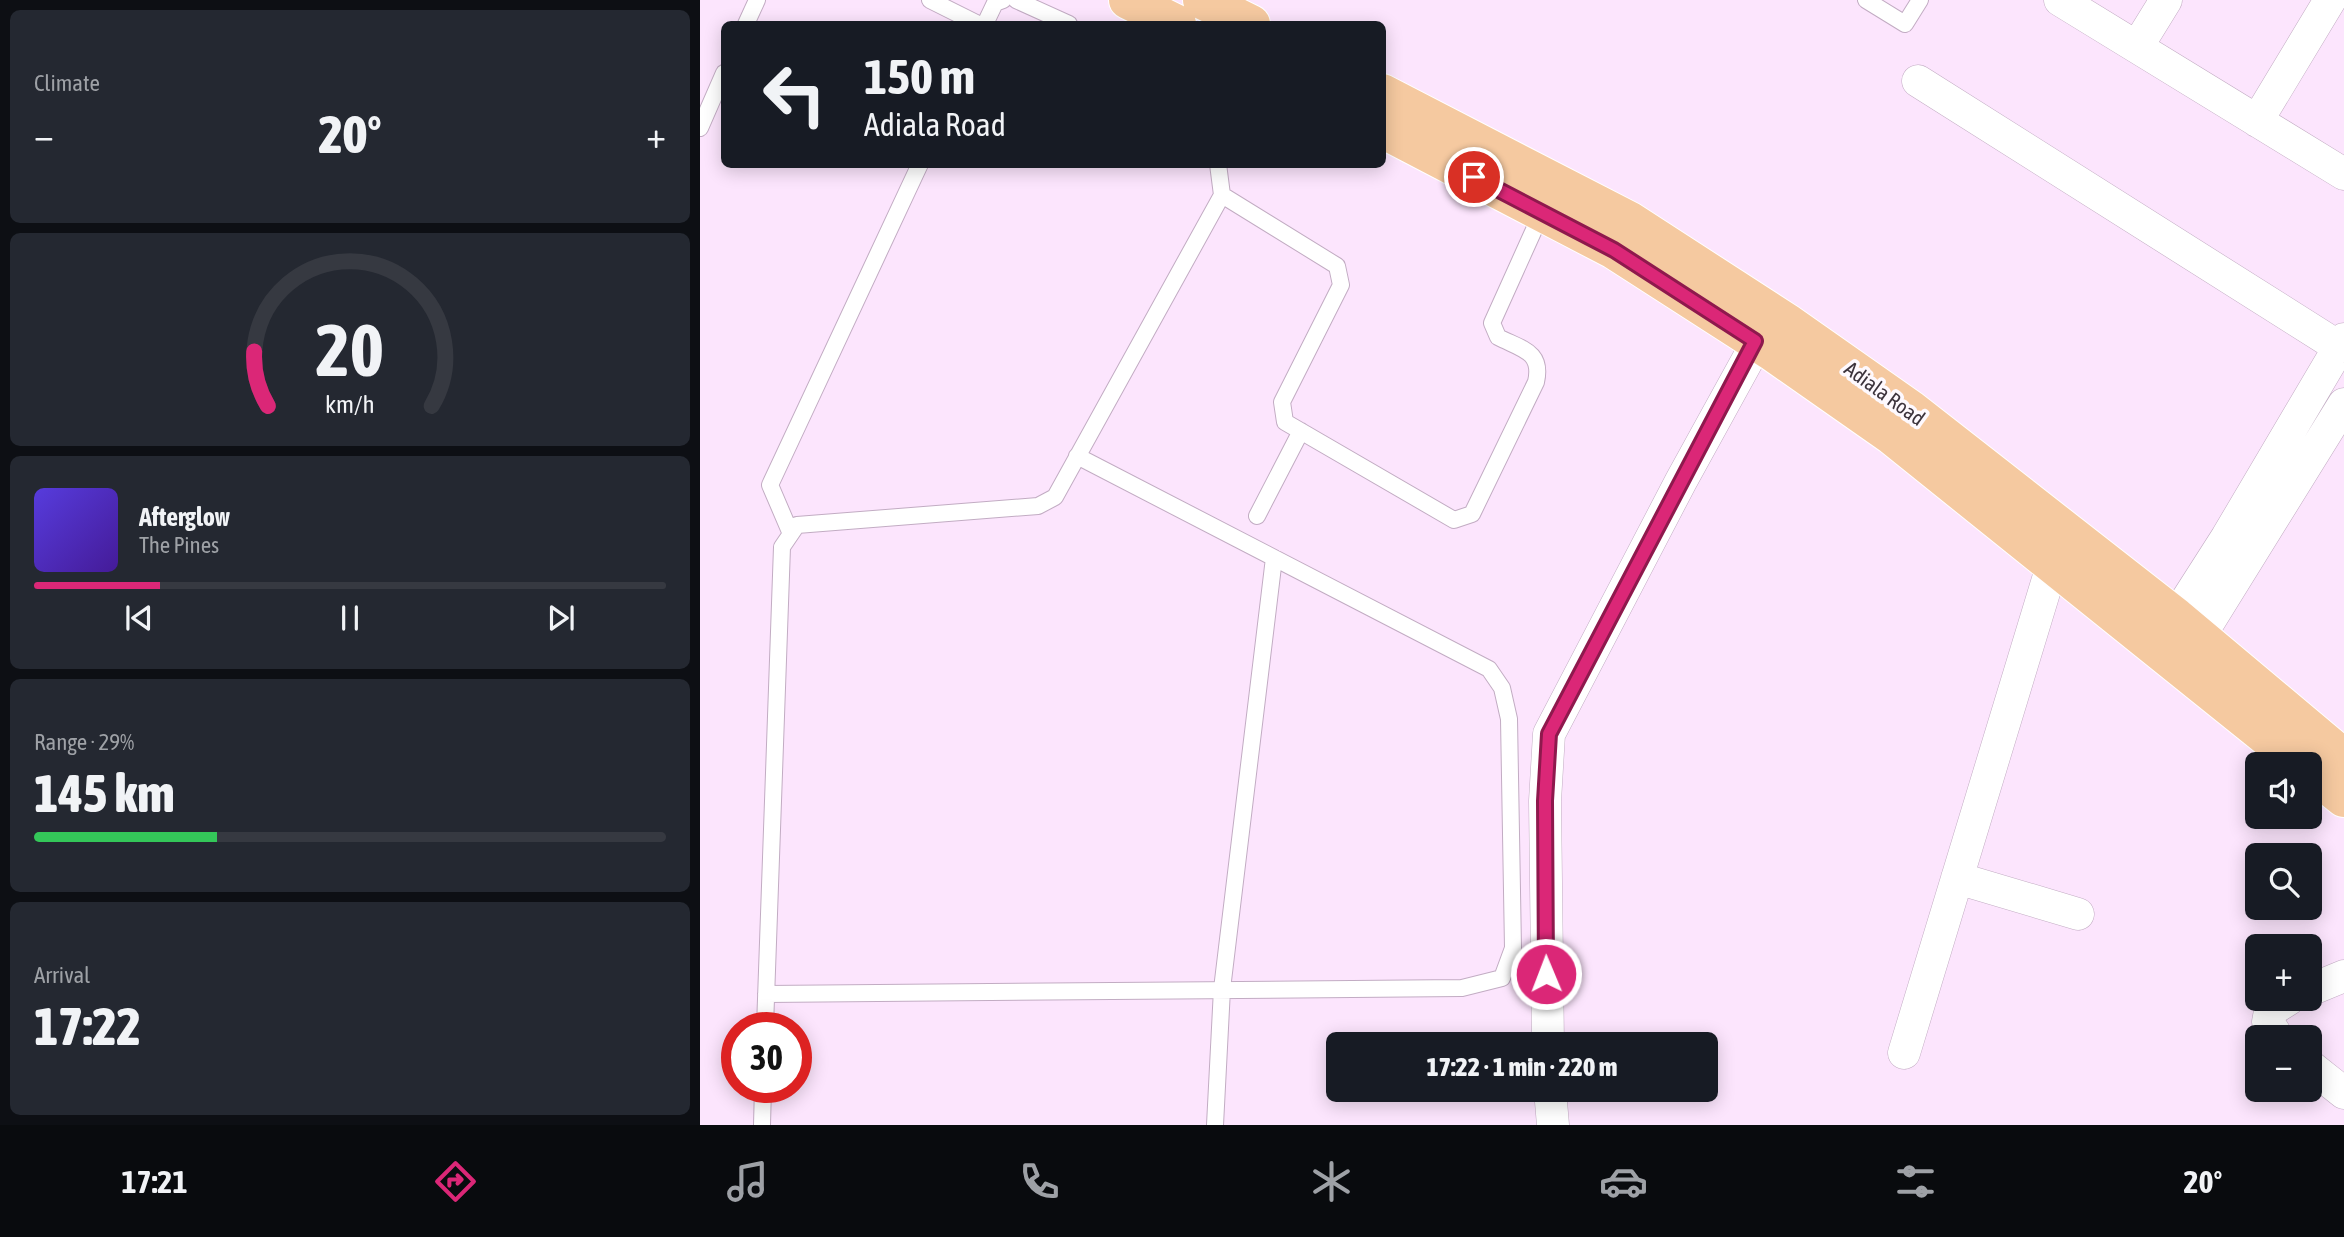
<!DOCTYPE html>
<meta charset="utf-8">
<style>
:root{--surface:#171b24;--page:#242831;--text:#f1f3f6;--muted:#9ea1a6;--line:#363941;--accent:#db2777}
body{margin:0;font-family:"Asap Condensed",sans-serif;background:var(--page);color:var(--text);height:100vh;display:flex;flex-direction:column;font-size:26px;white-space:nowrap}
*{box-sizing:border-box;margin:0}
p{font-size:23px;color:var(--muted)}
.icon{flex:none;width:38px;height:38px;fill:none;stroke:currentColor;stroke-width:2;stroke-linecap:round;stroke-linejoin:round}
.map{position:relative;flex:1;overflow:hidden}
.drawer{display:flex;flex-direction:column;gap:10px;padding:10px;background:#0d0f14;width:700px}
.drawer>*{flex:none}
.banner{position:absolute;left:21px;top:21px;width:665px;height:147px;border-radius:10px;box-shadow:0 4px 18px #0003;background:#171b24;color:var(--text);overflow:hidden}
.buttons{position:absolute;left:1545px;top:752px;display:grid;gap:14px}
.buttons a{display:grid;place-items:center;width:77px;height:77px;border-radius:10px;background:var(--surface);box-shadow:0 4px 18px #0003;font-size:35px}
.speed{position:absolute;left:21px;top:1012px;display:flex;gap:14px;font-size:35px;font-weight:700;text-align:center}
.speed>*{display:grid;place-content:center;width:91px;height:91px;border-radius:50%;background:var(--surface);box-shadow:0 4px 18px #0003;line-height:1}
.speed .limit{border:10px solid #d22;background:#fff;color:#111}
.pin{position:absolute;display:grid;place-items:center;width:60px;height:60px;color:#fff;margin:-30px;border:4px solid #fff;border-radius:50%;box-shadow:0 2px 7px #0007}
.me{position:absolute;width:77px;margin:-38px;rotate:359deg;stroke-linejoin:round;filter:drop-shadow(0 0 5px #0008)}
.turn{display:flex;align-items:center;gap:24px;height:147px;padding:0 28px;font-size:32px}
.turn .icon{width:91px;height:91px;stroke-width:2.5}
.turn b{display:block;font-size:49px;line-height:60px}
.big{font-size:52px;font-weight:800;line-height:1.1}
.drawer .widget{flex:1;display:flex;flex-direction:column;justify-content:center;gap:10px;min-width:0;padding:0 24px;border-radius:10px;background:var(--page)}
.drawer .dial{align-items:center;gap:0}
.dial svg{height:182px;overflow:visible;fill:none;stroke:var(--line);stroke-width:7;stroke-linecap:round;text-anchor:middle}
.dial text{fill:var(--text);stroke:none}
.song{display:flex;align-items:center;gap:21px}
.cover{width:84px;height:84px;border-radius:10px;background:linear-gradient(135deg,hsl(250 70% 55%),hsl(260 70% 35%))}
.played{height:7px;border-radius:4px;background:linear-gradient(90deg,var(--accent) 20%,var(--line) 20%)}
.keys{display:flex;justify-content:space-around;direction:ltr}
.heat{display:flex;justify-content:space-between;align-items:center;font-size:38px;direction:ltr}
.charge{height:10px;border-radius:5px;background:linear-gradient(90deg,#34c759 29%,var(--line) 0)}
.trip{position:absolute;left:626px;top:1032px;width:392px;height:70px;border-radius:10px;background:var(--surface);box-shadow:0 4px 18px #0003;font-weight:800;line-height:70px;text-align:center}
.menu{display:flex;height:112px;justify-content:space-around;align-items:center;background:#090b0e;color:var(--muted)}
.menu .icon{width:49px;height:49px}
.menu .selected{color:var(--accent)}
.menu b{font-size:32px;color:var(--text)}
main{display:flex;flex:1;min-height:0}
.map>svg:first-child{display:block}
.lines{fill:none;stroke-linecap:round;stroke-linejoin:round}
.service-casing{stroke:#c2acc3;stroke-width:18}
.minor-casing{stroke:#c2acc3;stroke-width:33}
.primary-casing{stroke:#fff;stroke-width:40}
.service{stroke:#fff;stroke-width:16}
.minor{stroke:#fff;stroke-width:32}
.primary{stroke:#f5c9a0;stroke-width:38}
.route-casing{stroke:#8e194d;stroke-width:18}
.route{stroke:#db2777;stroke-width:12}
.labels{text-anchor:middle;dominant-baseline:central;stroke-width:7;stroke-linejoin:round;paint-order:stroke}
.street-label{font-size:21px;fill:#3d343d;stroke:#fef9fe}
</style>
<main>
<section class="drawer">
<div class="widget"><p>Climate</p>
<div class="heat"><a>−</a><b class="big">20°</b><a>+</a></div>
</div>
<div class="widget dial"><svg viewBox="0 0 100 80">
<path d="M14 69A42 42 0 1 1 86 69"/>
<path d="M14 69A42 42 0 0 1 8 45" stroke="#db2777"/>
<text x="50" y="56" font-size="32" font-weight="700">20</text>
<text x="50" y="72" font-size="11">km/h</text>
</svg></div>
<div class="widget">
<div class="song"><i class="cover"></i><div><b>Afterglow</b><p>The Pines</p></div></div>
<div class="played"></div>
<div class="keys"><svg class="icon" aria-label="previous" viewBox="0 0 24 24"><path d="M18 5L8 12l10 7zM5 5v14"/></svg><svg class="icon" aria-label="pause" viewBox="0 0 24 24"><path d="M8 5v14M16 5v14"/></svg><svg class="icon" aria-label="next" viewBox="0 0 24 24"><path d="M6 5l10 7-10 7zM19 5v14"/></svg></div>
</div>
<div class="widget"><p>Range · 29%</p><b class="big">145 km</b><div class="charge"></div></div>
<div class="widget"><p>Arrival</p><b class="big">17:22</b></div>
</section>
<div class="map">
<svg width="1644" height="1125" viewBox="0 0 1644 1125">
<rect width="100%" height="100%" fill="#fce5fd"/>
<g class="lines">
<g class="service-casing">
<path id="service" d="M230,0L278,24
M316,0L369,24
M1166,0L1205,24L1220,0
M46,24L57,0
M285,24L295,3L303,0
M0,128L24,73
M518,164L522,195L637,266L641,285L582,402L585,422L754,520L772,514L836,382C843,351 821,349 798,337L792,323L842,212
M557,516L601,431
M91,534L70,485L220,164
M66,994L762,988L802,978L813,948L809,719L802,688L789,669L377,456
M65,1027L82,547L97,525L338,506L355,497L522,195
M62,1125L63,1087
M515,1125L522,989L574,558"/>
</g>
<g class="minor-casing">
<path id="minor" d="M1360,0L1644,174
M1437,47L1466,0
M1218,81L1639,347
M1557,121L1630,0
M1463,637L1527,537L1644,339
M1484,653L1500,636L1644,404
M1257,878L1378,914
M1610,990L1644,976
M1578,1038L1568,1022L1570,1011L1589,999
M848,1045L845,801L849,734L981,481L1069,321
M1204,1053L1352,566
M1610,1066L1644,1093
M850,1090L853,1125"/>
</g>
<g class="primary-casing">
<path id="primary" d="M428,0L477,24
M502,0L551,24
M682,93L930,221L1089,324L1210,409L1476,617L1644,758
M682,129L914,250L1071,351L1191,435L1602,765
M1610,771L1644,798"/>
</g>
<use href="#service" class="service"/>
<use href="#minor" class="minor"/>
<use href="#primary" class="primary"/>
</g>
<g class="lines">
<g class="route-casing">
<path id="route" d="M774,177L914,250L1055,341L849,734L845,801L846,974"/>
</g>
<use href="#route" class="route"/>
</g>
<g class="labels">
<g class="street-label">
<text transform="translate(1185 393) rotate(36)">Adiala Road</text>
</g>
</g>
</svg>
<div class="buttons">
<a><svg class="icon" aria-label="sound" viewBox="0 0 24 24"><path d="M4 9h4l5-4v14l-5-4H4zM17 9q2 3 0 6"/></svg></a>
<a><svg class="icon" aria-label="search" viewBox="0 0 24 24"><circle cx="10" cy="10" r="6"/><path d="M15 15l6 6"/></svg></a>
<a>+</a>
<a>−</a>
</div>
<div class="speed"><div class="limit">30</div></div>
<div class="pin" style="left:774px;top:177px;background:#d93025"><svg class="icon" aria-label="arrive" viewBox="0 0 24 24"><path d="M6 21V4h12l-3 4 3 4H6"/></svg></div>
<svg class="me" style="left:846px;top:974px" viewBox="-20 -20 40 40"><circle r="17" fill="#db2777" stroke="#fff" stroke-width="3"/><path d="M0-11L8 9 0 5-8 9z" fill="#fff"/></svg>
<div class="trip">17:22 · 1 min · 220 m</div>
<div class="banner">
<div class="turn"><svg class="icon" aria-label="left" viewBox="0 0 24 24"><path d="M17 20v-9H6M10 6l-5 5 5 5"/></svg><div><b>150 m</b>Adiala Road</div></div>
</div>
</div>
</main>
<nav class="menu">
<b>17:21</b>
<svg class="icon selected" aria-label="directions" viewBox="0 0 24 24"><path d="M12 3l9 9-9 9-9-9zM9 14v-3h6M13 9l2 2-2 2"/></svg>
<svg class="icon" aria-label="music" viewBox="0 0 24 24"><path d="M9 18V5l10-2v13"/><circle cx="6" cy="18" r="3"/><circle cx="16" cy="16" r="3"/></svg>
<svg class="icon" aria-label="phone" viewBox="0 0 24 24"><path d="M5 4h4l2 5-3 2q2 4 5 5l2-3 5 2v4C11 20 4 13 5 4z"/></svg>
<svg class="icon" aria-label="climate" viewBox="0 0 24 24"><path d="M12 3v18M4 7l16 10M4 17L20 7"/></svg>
<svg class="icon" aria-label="car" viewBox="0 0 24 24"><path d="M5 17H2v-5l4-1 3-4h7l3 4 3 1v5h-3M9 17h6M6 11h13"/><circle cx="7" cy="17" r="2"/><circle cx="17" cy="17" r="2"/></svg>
<svg class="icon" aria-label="filters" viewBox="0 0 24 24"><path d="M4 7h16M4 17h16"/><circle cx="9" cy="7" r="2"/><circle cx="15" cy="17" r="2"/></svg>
<b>20°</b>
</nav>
